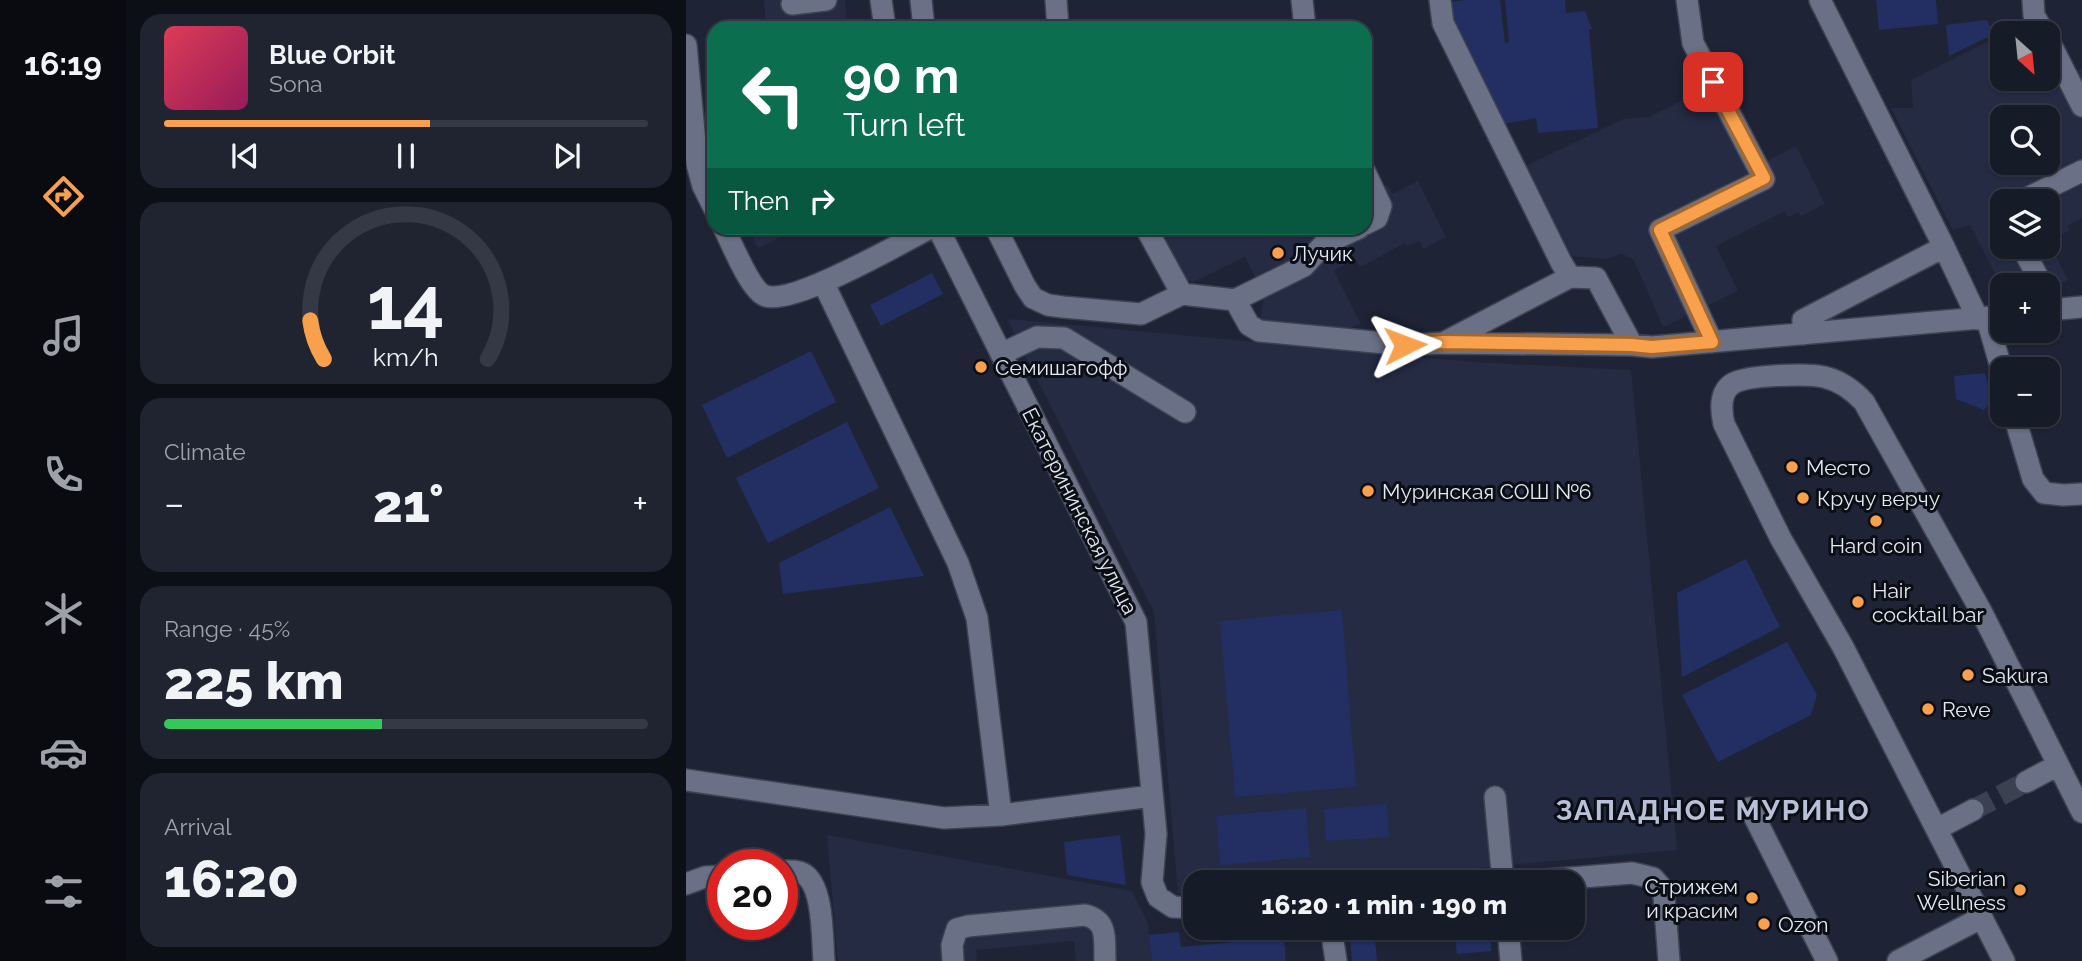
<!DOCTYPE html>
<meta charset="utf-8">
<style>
:root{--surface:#161b28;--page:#1f2430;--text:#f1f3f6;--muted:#9ea1a8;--line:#353945;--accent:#f9a04c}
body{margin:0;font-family:Raleway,sans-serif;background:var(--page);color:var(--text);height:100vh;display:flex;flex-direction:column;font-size:26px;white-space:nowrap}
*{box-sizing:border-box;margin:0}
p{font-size:23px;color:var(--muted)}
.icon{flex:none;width:38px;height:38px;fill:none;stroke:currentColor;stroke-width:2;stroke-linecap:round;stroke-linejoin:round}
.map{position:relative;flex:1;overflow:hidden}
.drawer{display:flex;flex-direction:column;gap:14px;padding:14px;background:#0c0f16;width:560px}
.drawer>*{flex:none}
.banner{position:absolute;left:21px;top:21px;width:665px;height:214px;border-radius:21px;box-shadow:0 2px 5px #0004,0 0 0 2px var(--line);background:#0b6e4f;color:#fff;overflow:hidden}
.needle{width:46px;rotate:153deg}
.tools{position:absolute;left:1304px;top:21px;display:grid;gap:14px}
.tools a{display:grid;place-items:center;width:70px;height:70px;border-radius:14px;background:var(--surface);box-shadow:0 2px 5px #0004,0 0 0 2px var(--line);font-size:35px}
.speed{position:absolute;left:21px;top:849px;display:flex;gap:14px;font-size:35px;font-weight:700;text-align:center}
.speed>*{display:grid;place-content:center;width:91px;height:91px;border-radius:50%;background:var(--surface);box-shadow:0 2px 5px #0004,0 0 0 2px var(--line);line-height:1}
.speed .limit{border:10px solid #d22;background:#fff;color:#111}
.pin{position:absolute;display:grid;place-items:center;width:60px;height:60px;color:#fff;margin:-30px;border-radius:14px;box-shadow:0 4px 10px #0006}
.me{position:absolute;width:77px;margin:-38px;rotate:87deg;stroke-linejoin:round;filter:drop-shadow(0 0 5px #0008)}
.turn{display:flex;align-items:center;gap:24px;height:147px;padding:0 21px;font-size:32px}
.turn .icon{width:91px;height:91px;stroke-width:2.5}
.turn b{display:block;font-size:49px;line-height:60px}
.then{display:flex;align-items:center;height:66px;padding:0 21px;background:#0003;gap:14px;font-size:26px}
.big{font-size:52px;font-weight:800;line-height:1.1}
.drawer .card{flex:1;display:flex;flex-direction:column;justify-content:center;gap:10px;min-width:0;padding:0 24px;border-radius:21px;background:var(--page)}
.drawer .dial{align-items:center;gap:0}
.dial svg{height:182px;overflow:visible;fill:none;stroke:var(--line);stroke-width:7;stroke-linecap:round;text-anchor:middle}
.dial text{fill:var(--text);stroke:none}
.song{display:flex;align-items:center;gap:21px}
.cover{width:84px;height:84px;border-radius:10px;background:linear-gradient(135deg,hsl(350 70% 55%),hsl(330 70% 35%))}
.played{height:7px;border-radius:4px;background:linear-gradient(90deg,var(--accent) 55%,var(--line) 55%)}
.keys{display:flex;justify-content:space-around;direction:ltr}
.heat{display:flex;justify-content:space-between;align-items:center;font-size:38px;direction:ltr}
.charge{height:10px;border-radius:5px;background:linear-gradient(90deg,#34c759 45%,var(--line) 0)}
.trip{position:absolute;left:497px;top:870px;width:402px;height:70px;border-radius:21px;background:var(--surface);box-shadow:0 2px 5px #0004,0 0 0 2px var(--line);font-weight:800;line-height:70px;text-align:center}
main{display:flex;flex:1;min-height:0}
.menu{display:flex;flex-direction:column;width:126px;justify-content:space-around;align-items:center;background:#090b10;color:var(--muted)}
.menu .icon{width:49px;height:49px}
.menu .selected{color:var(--accent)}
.menu b{font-size:32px;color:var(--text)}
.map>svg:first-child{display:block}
.built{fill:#242b43;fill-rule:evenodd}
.green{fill:#232e63}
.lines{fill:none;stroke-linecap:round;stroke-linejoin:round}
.minor-tunnel{stroke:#3c4152;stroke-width:21;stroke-dasharray:21 10;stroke-linecap:butt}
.minor-casing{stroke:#3e4251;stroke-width:24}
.minor{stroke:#6a7187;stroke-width:21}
.route-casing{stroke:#a26831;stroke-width:18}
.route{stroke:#f9a04c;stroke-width:12}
.poi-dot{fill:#f9a04c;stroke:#0b0e15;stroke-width:2.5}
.labels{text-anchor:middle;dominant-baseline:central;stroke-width:6;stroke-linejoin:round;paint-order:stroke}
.poi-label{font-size:21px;fill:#e4e8f4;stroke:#0b0e15;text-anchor:start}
.street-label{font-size:21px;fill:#e4e8f4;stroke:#0b0e15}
.district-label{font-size:28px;font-weight:bold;letter-spacing:2px;fill:#b9c1d9;stroke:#0b0e15}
</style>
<main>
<nav class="menu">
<b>16:19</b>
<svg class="icon selected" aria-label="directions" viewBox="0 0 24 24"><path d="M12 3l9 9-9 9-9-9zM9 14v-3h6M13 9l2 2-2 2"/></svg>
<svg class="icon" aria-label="music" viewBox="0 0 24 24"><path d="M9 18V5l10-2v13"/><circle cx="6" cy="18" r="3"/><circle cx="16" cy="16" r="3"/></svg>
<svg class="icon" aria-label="phone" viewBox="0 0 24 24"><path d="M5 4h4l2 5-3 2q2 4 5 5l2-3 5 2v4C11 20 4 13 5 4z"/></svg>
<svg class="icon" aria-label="climate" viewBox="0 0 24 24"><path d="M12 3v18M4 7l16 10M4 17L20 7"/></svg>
<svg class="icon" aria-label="car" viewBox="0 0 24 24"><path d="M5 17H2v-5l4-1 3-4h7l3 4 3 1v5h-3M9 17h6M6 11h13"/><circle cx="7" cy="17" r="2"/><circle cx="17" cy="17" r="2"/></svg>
<svg class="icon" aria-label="filters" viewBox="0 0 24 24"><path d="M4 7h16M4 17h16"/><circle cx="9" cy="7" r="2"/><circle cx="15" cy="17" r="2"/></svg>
</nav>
<section class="drawer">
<div class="card">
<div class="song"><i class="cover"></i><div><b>Blue Orbit</b><p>Sona</p></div></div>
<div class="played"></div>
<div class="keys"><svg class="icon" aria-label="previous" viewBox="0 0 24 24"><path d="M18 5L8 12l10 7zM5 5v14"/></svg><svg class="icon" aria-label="pause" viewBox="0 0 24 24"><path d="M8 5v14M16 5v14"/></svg><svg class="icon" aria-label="next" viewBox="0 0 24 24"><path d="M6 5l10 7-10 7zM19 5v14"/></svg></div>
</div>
<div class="card dial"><svg viewBox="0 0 100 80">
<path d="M14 69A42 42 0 1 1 86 69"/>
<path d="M14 69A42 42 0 0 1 8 52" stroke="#f9a04c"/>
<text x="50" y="56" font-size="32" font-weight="700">14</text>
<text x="50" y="72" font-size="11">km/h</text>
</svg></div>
<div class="card"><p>Climate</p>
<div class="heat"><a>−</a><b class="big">21°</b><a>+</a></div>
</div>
<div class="card"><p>Range · 45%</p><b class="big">225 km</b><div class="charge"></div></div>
<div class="card"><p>Arrival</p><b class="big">16:20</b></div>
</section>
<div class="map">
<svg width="1396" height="961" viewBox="0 0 1396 961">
<rect width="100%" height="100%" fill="#1e2436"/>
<path class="built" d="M78,0H159L161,28H80Z
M1311,37L1315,44L1316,79H1318L1319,89L1341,87L1362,79L1367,74L1371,81L1396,68V218L1381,226L1384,230L1362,241L1382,280L1362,289V285H1316V287L1284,225L1267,230L1205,108H1227L1225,80ZM1316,117H1362V163H1316ZM1316,201H1362V247H1316Z
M1021,88L1071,166L1110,146L1139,204L1115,216L1112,212L1102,217L1099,211L1030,246L1052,291L977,327L948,260L935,253L921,259L886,256L840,166L937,119L963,117Z
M732,181L760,237L737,249L733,241L721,246L719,243L674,267L669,259L648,271L675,324L664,328L651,329L574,322L578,296L559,257L507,282L495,276L470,228H679V197L702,185L706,194Z
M61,228H114L72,248Z
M321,319L788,362L945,370L991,850L633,882H509V893L492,894L468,612Z
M141,835L446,891L462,923L466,961H390L388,941L290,950L291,961H152Z"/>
<path class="green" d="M779,0H814L819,43L823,42L819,0H879L880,13L899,11L906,29H903L912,128L852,133L850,118L817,124L766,21L765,2Z
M1190,0H1250L1252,24L1193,30Z
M1301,20L1308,34L1263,56L1260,25Z
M246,273L257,294L195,326L184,305Z
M125,351L150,402L41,458L16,405Z
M1299,373L1306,401L1298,410L1270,399L1268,376Z
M161,422L193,488L82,543L50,478Z
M204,507L238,576L97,594L93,563Z
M1060,559L1094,627L996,677L991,593Z
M656,610L670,787L549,797L534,621Z
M1101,642L1131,695L1125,715L1032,762L996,695Z
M701,804L703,837L640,841L638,809Z
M620,808L624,857L534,865L530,816Z
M434,835L440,885L381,875L378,842Z
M663,928H688L691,961H666Z
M768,928H797L798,934H805V951L771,954Z
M493,932L495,947L598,937L600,961H466L463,935Z"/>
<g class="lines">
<path class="minor-tunnel" d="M1287,810L1340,782"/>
<g class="minor-casing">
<path id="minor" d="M195,0L199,28
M235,0L238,28
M370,0L372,28
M616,0L619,28
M754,0L757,23L875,262L884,277L910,278L946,345
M1001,0L1007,43L1078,179L974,230L1026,342
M1134,0L1258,247L1292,319
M1347,0L1348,15L1358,33
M106,4L140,0
M1362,39L1396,106
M0,45L11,164L17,186L28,208
M679,172L695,206L691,218L679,224
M1335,201L1396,171
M38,228C45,242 65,292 80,296C108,305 215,243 244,228
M252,228L450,622L470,834L466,882L472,897L487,907L509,908
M310,228L339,286L347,298L362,305L377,307L455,314L496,294L549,300L618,266L638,244L673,228
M460,228L496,294
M1336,247L1356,285
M137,282L272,563L291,618L315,815
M549,300L563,325L573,331L719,345L757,343L946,345L966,347L1316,316
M1362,310L1396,307
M1301,319L1316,371
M1117,334V320L1258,247
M759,342L884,277
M315,354L351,337L378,338L499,412
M1328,415L1347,479L1358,493L1377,495L1396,494
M0,780L258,818L315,815L466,796
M1340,782L1372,765
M809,797L817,882
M1064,808L1141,961
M1251,829L1287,810
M96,871C104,871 111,870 118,874C138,887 136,939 138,961
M836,882L946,873L967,878L974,886L978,896L983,961
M0,884L19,877L37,876
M822,928L825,961
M646,934L650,961
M267,961L266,945L271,929L282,926L399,915C423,921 418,940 419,961
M1212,961L1295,918
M1318,961L1157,647L1095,539L1038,424C1035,411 1033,393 1046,384C1059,375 1121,373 1138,377C1155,381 1167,390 1178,402L1295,611L1396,812"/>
</g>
<use href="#minor" class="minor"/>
</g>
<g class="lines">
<g class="route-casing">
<path id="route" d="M719,345L757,342L946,345L966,347L1026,342L974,230L1078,178L1027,82"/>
</g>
<use href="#route" class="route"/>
</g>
<g class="poi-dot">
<circle cx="592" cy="253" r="7"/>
<circle cx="295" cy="367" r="7"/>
<circle cx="1106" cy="467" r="7"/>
<circle cx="682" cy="491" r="7"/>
<circle cx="1117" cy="498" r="7"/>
<circle cx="1190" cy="521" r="7"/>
<circle cx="1172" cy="602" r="7"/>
<circle cx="1282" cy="675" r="7"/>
<circle cx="1242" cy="709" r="7"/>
<circle cx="1334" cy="890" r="7"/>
<circle cx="1066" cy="898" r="7"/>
<circle cx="1078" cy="924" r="7"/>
</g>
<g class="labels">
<g class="poi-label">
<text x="606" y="253">Лучик</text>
<text x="309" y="367">Семишагофф</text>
<text x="1120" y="467">Место</text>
<text x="696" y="491">Муринская СОШ №6</text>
<text x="1131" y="498">Кручу верчу</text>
<text x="1190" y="545" text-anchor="middle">Hard coin</text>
<text x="1186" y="590">Hair<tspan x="1186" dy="24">cocktail bar</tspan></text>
<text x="1296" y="675">Sakura</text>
<text x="1256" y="709">Reve</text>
<text x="1320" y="878" text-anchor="end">Siberian<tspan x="1320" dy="24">Wellness</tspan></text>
<text x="1052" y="886" text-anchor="end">Стрижем<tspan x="1052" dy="24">и красим</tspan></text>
<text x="1092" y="924">Ozon</text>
</g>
<g class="street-label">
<text transform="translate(394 511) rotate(63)">Екатерининская улица</text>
</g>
<g class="district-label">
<text x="1027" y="810">ЗАПАДНОЕ МУРИНО</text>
</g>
</g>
</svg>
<div class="tools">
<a><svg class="needle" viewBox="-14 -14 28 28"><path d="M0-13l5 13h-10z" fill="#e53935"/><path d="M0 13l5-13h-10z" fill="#9ea1a8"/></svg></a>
<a><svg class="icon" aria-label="search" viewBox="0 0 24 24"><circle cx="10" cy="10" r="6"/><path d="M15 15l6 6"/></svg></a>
<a><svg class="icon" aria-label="layers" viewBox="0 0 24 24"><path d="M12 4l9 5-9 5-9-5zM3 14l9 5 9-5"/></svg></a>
<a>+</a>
<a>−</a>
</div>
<div class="speed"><div class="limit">20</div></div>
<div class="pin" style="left:1027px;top:82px;background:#d93025"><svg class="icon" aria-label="arrive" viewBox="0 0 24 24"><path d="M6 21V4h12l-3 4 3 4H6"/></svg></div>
<svg class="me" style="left:719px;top:345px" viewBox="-20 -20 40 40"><path d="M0-17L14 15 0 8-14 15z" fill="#f9a04c" stroke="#fff" stroke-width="4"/></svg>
<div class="trip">16:20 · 1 min · 190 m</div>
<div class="banner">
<div class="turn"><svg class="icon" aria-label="left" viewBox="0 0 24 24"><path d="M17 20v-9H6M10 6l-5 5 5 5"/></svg><div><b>90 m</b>Turn left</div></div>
<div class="then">Then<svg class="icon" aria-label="right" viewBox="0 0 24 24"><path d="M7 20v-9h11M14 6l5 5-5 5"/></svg></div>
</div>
</div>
</main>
